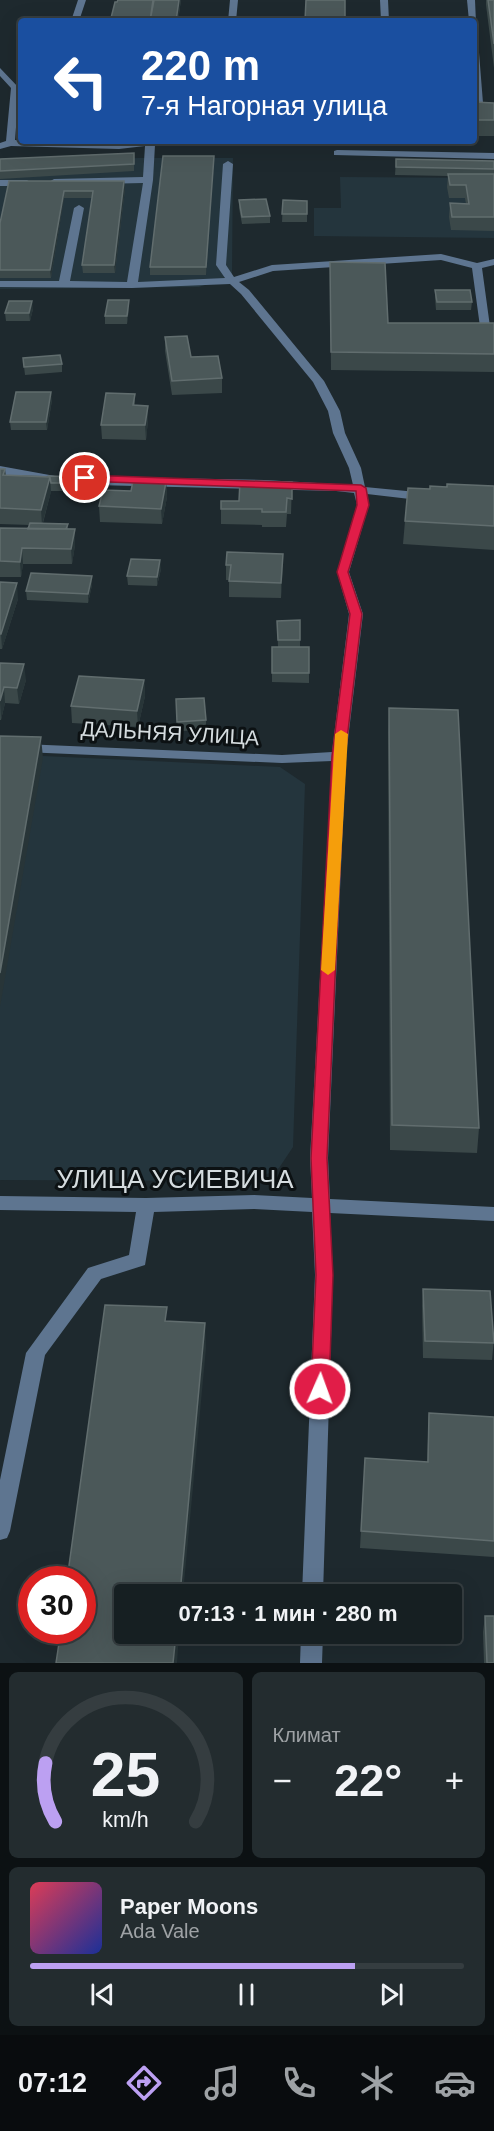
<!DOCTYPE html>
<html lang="ru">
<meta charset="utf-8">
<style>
:root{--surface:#161f22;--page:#232c2f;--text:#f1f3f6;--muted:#9ea2a5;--line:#353d40;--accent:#bca0f2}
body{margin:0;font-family:Arial,sans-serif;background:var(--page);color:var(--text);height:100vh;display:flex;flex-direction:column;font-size:22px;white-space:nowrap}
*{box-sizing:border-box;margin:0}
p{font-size:20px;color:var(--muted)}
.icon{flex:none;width:33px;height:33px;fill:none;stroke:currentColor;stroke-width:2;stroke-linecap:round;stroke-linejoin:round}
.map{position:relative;height:1663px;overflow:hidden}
.details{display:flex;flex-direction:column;gap:9px;padding:9px;background:#0c1113;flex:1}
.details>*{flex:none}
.hud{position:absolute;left:18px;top:18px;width:459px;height:126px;border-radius:6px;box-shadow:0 6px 24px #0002,0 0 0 2px var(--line);background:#1a4fa0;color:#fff;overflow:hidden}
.speed{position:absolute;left:18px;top:1566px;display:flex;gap:12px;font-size:30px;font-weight:700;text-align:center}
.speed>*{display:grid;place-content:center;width:78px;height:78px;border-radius:50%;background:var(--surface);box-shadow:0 6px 24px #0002,0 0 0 2px var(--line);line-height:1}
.speed .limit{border:9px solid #d22;background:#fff;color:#111}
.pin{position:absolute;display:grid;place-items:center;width:51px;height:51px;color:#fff;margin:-26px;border:3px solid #fff;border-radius:50%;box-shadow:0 2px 6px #0007}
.me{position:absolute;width:66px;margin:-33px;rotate:2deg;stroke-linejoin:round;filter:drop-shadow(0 0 4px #0008)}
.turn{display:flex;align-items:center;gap:21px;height:126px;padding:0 24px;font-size:27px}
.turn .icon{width:78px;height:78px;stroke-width:2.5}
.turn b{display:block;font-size:42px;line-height:51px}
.big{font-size:45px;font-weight:700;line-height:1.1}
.details .tile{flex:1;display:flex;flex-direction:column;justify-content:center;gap:9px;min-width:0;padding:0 21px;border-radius:9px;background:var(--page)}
.details .dial{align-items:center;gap:0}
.dial svg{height:156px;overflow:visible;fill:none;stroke:var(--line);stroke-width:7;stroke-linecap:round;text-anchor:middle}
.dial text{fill:var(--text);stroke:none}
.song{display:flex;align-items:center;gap:18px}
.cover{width:72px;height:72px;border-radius:9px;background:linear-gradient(135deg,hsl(350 70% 55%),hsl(230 70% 35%))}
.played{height:6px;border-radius:3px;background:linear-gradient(90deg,var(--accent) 75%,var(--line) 75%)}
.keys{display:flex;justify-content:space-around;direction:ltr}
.heat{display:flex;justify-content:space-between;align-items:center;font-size:33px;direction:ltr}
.details .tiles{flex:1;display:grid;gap:9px;grid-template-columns:1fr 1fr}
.tile:last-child{grid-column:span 2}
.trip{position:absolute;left:114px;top:1584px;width:348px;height:60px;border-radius:6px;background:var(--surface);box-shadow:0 6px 24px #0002,0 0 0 2px var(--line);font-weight:700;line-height:60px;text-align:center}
.menu{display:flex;height:96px;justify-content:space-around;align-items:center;background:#090c0e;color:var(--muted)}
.menu .icon{width:42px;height:42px}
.menu .on{color:var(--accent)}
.menu b{font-size:27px;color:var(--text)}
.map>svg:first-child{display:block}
.built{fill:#24353d}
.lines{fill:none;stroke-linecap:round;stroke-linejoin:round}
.minor{fill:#5e7590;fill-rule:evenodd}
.wall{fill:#3b4849}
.shaded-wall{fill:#283538}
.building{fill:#4b5859;stroke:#616d6e;stroke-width:1.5}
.route{fill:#e11d48;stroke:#92132f;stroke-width:1.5}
.slow{fill:#f59e0b}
.labels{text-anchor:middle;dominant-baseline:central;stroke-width:6;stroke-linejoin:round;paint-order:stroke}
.street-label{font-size:21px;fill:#d5dcdf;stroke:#0c1113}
.near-street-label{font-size:26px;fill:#d5dcdf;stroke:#0c1113}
</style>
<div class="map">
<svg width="494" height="1663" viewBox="0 0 494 1663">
<rect width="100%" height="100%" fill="#1e292e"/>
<path class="built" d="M138,158H233L232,275L199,287L0,289V163Z
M340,177L494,178V238L314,236V208H341Z
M0,754L280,767L305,784L293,1147L279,1168L253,1181L0,1180Z"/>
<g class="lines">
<path class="minor" d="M78,0H86L79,21H71Z
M230,0H238L236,21H228Z
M380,0H388L389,21H381Z
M467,0H475L476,23L469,21Z
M474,37L478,40L483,103L479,106L475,103L474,95Z
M0,68L19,88L15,140L119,143L167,141L155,145L153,180L138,282L225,278L216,265L223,164L228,161L233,164L226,265L234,277L272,265L441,254L477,263L494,259V265L482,268L491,334L486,337L481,334L472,268L441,260L273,271L239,282L249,290L324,381L340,411L345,433L361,468L365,487L427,493L433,497L427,501L367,494L369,505L349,572L363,614L346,756L328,1158L330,1199L494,1207V1221L330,1213L333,1275L323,1594H302L315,1275L312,1212L254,1209L154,1212L145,1265L101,1279L45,1355L10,1531L7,1538L0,1540V1480L26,1353L88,1268L129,1255L136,1212L0,1210V1196L146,1198L254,1195L312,1198L310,1158L332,761L282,763L0,751V743L282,755L332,752L349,614L337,572L357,505L354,493L336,491L55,484L0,474V466L55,476L264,480L353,485L349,468L333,433L328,411L313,382L241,294L230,284L132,288L0,287V281H59L74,208L79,205L84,208L70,281L127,282L143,183L54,185L49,182L54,179L143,177L145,146L119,149L11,146L0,149V143L6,141L11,88L0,76Z
M337,150L494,153V159L334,155V151Z
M0,180H27L32,183L27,186H0Z
M301,1634H323L322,1663H300Z"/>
</g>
<path class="wall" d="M118,0H181L178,21H111V18Z
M486,0H494V68L486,5Z
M474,102L494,103V136H474Z
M134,153V171L0,179V159Z
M214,156L206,275H150V267Z
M396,159L494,161V231L451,230L449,217L450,203L466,204L465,198H449L447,187L448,176L395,175Z
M9,181H124L125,189L115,273H83L82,265L92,198H64L51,278H0V223Z
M239,200L270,216V223L242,224L239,208Z
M283,200L307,201V222H282Z
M330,262L388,323H494V372L331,370Z
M435,290L472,302L471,310H436L435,298Z
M129,300V308L127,324H105V316Z
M33,309L30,321H6L5,313Z
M165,337L191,357L222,378V393L172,395L165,351Z
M23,358L62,364V372L25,375Z
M135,394V405L148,406V420L146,440L102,439L101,425Z
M52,400L47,430H11L10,422Z
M0,469H5L6,475L79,477V485L78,491H51L43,523L68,524V529H75V545L72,564H23L21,577H0V528L28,529L30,525L0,524Z
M166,482L167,497L162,524L100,522L99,506L131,491Z
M292,482L291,514H287L286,527H262V525L221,524V509Z
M494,486V550L403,544L405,521L430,489L447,487Z
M283,554L281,598L229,597V580H226V565Z
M161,569L157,586L128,585L127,576Z
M92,576V585L88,603L27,600L26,591Z
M0,582L18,599L2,649H0Z
M277,621L300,640V647L309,673V683L272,682V647H278Z
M0,663L26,680L19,704L5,703L1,720H0Z
M144,680L145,696L138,727L72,723L71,706Z
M176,699L206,720V730L178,731Z
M389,708L479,1128L477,1153L390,1150L388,732Z
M423,1289L494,1339L492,1360L423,1358L422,1306Z
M429,1413L494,1417V1557L360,1548L365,1458L427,1462Z
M485,1616L494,1663H484L483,1632Z"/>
<path class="shaded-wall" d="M179,0H181L178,21H176Z
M214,156V163L206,275V267Z
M124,181L125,189L115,273L114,265Z
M64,191V198L51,278L50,270Z
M129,300V308L127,324V316Z
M32,301L33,309L30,321L29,313Z
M51,392L52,400L47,430L46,422Z
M148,406V420L146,440L145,425Z
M50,477L51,492L42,525L41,510Z
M166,482L167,497L162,524L161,509Z
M75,529V545L72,564L71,549Z
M22,548L23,564L21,577L20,562Z
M283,554V569L281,598V583Z
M160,560L161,569L157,586V577Z
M92,576V585L88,603V594Z
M17,583L18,599L2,649L1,634Z
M24,664L26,680L19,704L17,688Z
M144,680L145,696L138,727L137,711Z
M4,687L5,703L1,720L0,701Z
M41,737L43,758L0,1007V973Z
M205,1323L206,1348L183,1594H180Z
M176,1634H179L177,1663H173Z"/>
<path class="building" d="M118,0H153L150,21H116L117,18H111L115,2H117Z
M154,0H179L176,21H150Z
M306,0H345V21H305Z
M488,0H494V44Z
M474,102L494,103V120H474Z
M134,153V164L0,171V159Z
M163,156H214L206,267H150Z
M396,159L494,161V169L396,167Z
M448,174H494V217H452L450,203L469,204L466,185H450Z
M9,181H124L114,265H82L93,191H64L50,270H0V223Z
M266,199L270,216L242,217L239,200Z
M283,200L307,201V214H282Z
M330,262L385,263L388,323H494V354L331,352Z
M435,290H470L472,302H437Z
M108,300H129L127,316H105Z
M9,301H32L29,313H5Z
M187,336L191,357L218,356L222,378L172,381L165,337Z
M60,355L62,364L24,367L23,358Z
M16,392H51L46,422H10Z
M106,393L135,394L133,405L148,406L145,425H101Z
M0,469H5L3,475L50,477L41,510L0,508Z
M49,476L79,477L78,483H51L50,477Z
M133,481L166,482L161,509L99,506L103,490L131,491Z
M240,481L292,482V499L287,498L286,512H262V509H221V501H239Z
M447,484L494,486V526L405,521L408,488L430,489V486L447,487Z
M30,523L68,524L66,529H28Z
M0,528L75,529L71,549L22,548L20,562L0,561Z
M227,552L283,554L281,583L229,581L231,565H226Z
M131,559L160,560L157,577L127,576Z
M31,573L92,576L88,594L26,591Z
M0,582L17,583L1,634H0Z
M300,620V640H278L277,621Z
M272,647H309V673H272Z
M0,663L24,664L17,688L4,687L0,701Z
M79,676L144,680L137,711L71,706Z
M204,698L206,720L177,722L176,699Z
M389,708L458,710L479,1128L392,1125Z
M0,736L41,737L0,973Z
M423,1289L490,1291L494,1343L425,1341Z
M105,1305L167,1307L165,1321L205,1323L180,1594H124V1634H176L173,1663H56L61,1630H82V1580H67Z
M429,1413L494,1417V1541L361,1531L365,1458L428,1462Z
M485,1616H494V1663H487Z"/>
<path class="route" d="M85,475L361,485L366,488L369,505L348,572L362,614L345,756L327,1158L333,1275L329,1389L327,1395L320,1397L314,1395L311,1389L316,1275L311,1158L332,756L350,614L337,572L357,505L356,491L81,481V476Z"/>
<path class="slow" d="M341,730L348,734L335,970L328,975L321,970L335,734Z"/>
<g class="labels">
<g class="street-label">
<text transform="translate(170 733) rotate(3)">ДАЛЬНЯЯ УЛИЦА</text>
</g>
<g class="near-street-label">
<text x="175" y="1179">УЛИЦА УСИЕВИЧА</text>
</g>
</g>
</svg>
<div class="speed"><div class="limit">30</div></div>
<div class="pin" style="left:85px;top:478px;background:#d93025"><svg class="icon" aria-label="arrive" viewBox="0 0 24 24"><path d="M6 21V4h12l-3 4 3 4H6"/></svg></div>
<svg class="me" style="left:320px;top:1389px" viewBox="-20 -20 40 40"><circle r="17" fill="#e11d48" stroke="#fff" stroke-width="3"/><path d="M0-11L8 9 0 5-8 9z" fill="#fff"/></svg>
<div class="trip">07:13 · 1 мин · 280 m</div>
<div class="hud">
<div class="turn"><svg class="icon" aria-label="left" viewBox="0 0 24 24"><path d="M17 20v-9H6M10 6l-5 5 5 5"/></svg><div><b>220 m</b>7-я Нагорная улица</div></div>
</div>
</div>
<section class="details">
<div class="tiles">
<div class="tile dial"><svg viewBox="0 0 100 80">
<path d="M14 69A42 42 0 1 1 86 69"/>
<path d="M14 69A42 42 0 0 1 9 39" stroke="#bca0f2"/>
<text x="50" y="56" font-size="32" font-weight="700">25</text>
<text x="50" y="72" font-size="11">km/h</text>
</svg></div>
<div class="tile"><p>Климат</p>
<div class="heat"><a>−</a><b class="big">22°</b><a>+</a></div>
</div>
<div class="tile">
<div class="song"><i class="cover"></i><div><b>Paper Moons</b><p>Ada Vale</p></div></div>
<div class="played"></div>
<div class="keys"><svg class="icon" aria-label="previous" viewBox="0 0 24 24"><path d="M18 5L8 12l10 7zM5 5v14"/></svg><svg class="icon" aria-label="pause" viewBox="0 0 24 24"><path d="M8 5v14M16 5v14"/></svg><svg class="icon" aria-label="next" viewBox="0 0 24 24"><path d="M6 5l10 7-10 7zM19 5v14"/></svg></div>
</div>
</div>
</section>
<nav class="menu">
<b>07:12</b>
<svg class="icon on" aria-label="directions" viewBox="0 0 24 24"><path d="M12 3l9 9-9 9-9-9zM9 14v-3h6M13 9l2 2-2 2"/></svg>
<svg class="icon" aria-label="music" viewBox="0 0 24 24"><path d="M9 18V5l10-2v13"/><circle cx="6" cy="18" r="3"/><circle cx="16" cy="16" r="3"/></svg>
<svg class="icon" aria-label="phone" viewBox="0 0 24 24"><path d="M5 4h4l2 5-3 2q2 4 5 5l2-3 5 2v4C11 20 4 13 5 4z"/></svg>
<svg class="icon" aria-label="climate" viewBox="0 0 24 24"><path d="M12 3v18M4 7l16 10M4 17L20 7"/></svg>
<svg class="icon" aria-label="car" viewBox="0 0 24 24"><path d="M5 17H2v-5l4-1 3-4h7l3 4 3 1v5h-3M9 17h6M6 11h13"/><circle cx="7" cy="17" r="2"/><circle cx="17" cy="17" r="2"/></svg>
</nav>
